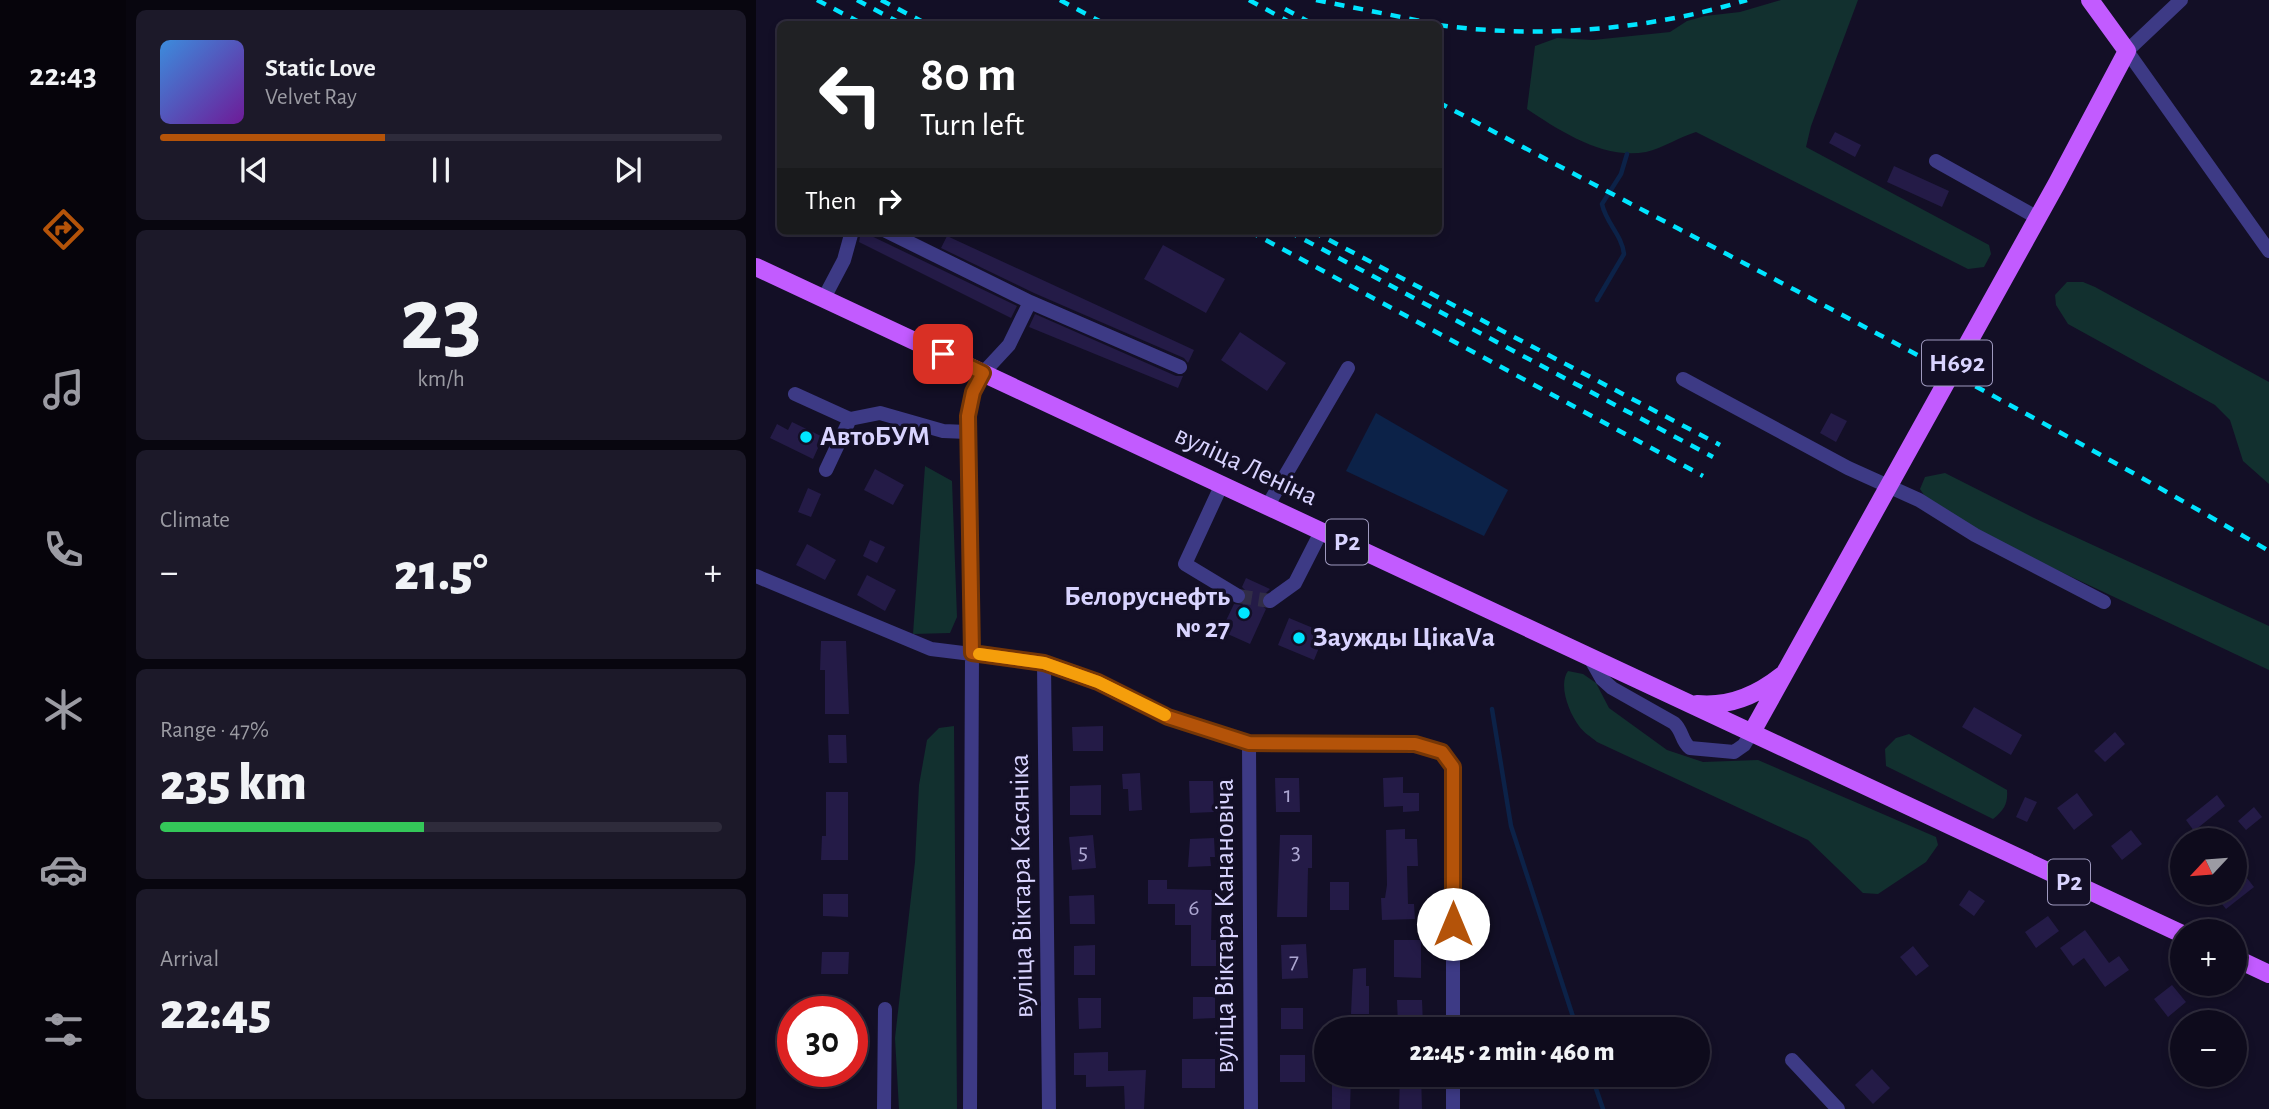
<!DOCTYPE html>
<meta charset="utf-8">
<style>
:root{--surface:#0e0b1c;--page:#1c1929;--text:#f1f3f6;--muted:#9b9ba3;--line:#2e2b3b;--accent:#b45309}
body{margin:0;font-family:"Alegreya Sans",sans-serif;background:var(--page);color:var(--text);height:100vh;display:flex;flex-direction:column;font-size:26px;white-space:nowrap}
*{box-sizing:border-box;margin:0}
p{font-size:23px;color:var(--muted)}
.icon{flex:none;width:38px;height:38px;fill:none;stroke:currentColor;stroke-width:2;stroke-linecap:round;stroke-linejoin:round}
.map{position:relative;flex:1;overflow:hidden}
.details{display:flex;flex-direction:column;gap:10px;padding:10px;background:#08060f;width:630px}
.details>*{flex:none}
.top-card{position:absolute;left:21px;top:21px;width:665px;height:214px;border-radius:10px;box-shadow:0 4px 10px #0003,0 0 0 2px var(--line);background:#202124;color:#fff;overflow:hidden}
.needle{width:46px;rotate:244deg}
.fabs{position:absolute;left:1414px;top:828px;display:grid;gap:14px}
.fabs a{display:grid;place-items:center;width:77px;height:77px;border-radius:50%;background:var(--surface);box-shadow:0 4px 10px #0003,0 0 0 2px var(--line);font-size:35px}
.speed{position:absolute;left:21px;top:996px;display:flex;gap:14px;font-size:35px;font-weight:700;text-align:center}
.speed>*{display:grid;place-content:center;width:91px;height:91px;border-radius:50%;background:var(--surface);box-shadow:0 4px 10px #0003,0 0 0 2px var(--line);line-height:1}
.speed .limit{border:10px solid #d22;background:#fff;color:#111}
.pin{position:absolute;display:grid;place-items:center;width:60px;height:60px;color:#fff;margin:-30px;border-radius:14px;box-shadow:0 4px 10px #0006}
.me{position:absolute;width:77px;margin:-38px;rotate:0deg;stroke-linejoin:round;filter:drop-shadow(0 0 5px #0008)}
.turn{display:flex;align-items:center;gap:24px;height:147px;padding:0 28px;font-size:32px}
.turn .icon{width:91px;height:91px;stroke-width:2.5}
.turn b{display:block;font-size:49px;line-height:60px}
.then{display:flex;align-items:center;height:66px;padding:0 28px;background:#0003;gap:14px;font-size:26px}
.big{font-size:52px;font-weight:800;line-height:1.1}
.details .card{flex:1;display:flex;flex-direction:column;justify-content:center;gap:10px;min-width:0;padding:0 24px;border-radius:10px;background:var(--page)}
.details .dial{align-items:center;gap:0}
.dial b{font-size:91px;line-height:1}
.song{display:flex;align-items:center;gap:21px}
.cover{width:84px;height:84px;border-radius:10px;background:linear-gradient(135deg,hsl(210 70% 55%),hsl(280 70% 35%))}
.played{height:7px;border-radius:4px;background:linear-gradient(90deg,var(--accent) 40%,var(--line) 40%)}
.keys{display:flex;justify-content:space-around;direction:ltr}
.heat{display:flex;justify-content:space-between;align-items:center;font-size:38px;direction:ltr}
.charge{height:10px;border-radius:5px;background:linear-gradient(90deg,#34c759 47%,var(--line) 0)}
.trip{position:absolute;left:558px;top:1017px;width:396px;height:70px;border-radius:35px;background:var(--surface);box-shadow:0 4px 10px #0003,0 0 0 2px var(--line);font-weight:800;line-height:70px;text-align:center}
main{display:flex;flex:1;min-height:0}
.tabs{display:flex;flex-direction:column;width:126px;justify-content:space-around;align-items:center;background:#06040b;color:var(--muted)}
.tabs .icon{width:49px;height:49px}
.tabs .current{color:var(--accent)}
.tabs b{font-size:32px;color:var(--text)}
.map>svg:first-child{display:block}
.green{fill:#12302f}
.water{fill:#0c2248}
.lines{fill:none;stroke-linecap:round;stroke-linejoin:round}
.stream{stroke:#0c2248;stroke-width:4.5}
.building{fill:#241b47}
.minor-tunnel{stroke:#312d47;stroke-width:14;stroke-dasharray:14 7;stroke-linecap:butt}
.minor{stroke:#3d3a85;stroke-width:14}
.major{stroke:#c25bff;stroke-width:18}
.rail{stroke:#00e5ff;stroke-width:4.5;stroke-dasharray:10 9;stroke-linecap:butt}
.route-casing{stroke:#753606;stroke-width:18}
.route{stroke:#b45309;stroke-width:12}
.slow{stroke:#f59e0b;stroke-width:12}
.poi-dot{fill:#00e5ff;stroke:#130f26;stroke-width:2.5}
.labels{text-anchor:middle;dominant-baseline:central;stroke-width:7;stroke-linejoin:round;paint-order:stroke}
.number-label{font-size:24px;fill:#aca6d1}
.shield{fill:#130f26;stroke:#9e99be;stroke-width:2}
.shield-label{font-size:26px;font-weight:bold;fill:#d9d4ff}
.poi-label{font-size:28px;font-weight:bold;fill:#d9d4ff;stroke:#130f26;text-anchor:start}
.street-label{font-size:28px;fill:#d9d4ff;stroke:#130f26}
</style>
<main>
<nav class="tabs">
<b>22:43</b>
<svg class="icon current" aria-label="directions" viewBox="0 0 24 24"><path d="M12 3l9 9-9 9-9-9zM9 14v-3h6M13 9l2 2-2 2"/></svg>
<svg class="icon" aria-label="music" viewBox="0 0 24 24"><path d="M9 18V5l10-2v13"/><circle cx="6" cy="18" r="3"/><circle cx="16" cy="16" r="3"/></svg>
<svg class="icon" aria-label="phone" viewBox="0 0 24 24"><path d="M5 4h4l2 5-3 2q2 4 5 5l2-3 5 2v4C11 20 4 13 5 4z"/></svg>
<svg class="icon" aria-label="climate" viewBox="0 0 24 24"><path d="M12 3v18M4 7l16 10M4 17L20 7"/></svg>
<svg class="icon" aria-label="car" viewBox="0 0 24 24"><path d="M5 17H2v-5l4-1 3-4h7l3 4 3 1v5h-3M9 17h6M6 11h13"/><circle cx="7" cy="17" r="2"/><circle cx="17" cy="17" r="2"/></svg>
<svg class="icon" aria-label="filters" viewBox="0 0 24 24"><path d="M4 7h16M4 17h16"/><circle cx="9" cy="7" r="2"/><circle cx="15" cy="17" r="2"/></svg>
</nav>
<section class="details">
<div class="card">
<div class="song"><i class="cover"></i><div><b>Static Love</b><p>Velvet Ray</p></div></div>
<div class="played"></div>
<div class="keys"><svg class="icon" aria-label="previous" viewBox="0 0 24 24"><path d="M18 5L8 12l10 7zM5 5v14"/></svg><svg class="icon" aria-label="pause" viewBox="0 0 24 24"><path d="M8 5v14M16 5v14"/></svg><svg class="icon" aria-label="next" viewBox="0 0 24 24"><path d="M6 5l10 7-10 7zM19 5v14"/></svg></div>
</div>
<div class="card dial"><b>23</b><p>km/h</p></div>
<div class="card"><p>Climate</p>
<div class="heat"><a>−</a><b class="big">21.5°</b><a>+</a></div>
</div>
<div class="card"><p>Range · 47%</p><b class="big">235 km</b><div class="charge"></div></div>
<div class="card"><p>Arrival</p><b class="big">22:45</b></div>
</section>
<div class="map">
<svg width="1513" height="1109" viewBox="0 0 1513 1109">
<rect width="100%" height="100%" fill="#130f26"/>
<path class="green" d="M1025,0H1102L1055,126L1050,147L1233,245L1235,254L1228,267L1212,269L940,132C923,137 907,148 890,152C848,160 804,131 771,109L779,46L801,38L837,40L914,32L931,21L949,16L984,12Z
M1311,282H1327L1339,287L1513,382V484L1487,461L1474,420L1459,405L1312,324L1300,305L1299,295Z
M169,466L196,481L201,617L194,633L157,634Z
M1189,473L1278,518L1513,626V670L1250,546L1172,501L1164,489L1169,477Z
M812,671L827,674L840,683L853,708L911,750L947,762L1002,760L1180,837L1182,845L1170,862L1122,894L1107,893L1052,840L841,742C835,737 827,732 823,726C813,713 802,685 812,671Z
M198,726L201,1109H143L139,1038L159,862L163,785L171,740L183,728Z
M1153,734L1251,790C1252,804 1248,810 1237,819L1130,766L1129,749L1140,738Z"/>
<path class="water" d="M620,413L752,490L728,536L590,471Z"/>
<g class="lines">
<path class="stream" d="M841,300L868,254C866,235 850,223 846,204L865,174L871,154
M736,709L755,826L821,1029
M835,1074L847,1109"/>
</g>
<path class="building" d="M1079,132L1105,145L1099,157L1073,143Z
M1138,166L1193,191L1186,207L1131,182Z
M105,231L261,306L255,318L103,242Z
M191,236L438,350L432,363L428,358L278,293L185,248Z
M407,245L469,279L450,313L388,279Z
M279,314L420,376H427L422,388L273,327Z
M484,332L530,363L511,391L465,360Z
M1075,413L1091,421L1080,442L1064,433Z
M36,422L67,437L57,459L14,438L21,424L32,430Z
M119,469L148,485L137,505L108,490Z
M52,488L65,494L55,517L42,512Z
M114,540L129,547L121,563L107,556Z
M51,544L80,560L69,580L40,565Z
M111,575L140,590L129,611L101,595Z
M490,578L514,589L505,598L506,606L510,609L494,644L465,631L478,604L486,605L491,600V592L486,587Z
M533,618L569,633L558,660L522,645Z
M65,641H90L93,714H69V670H64Z
M1218,707L1266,735L1255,755L1206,727Z
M347,726V751H317L316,727Z
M1359,732L1369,744L1349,762L1338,751Z
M72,735H90L91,763H73Z
M384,773L386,810L373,811L372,789H367L366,774Z
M647,777V793H663V811L647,812V806L628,807L627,778Z
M519,778H543L544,812H520Z
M433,781H457L458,812L434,813Z
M345,785V815H314V786Z
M70,792H92V860H65L66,836H70Z
M1321,793L1337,815L1318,830L1301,808Z
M1461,795L1469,806L1438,831L1430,820Z
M1269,797L1281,802L1271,822L1260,817Z
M1498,807L1506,817L1490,830L1482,821Z
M649,829V839H661L662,866H651L652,904H658L659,919L626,920L625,898H629L631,885L630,830Z
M1375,830L1386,844L1366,860L1355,846Z
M337,835L340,868L316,870L313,837Z
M524,835H556V868H552L551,917H521Z
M458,838L459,857H454L455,866L432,867L434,839Z
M1487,873L1498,887L1470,909L1456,892H1479V879Z
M392,880H411V889L456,890L455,940H460V966H435V925H419V904H392Z
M574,882H593V910H574Z
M1213,890L1229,901L1218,916L1203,905Z
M67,894H92V917L67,916Z
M338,895L339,924H314L313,896Z
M1292,916L1303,931L1280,948L1269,932Z
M1329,930L1353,963L1363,956L1373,970L1349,987L1328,958L1317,966L1304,948Z
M638,940H665V978L638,977Z
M550,944L552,978L526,979L525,945Z
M339,945V975H318V946Z
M1157,946L1173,966L1160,976L1144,957Z
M66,952H93L92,974H65Z
M610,968V986H613V1014H595L597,969Z
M1416,985L1430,1002L1412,1017L1398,999Z
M437,997H459V1018L437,1019Z
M322,998H345V1028L323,1029Z
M641,1000H666L667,1025H642Z
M525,1008H547V1029H525Z
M352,1052V1071L390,1070L388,1109H369L368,1086L330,1087V1075H318V1053Z
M524,1055H549V1082H524Z
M426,1059H459V1088H426Z
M1116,1069L1134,1088L1117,1104L1099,1085Z
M63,1071H88V1082H63Z
M576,1074H595L594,1109H576Z
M644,1074H665L666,1109H643Z"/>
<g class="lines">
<path class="minor-tunnel" d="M482,596L514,601"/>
<path class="minor" d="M1425,0L1371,51L1513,251
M1180,161L1282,218
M130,231L274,302L424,367
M68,298L88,260L96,231
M927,379L1092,468L1163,500L1219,535L1348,602
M39,394L94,419L124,413L187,431L211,432
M70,470L94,419
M466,484L429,564L482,596
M512,505L592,368
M0,576L175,649L288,663L342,682L412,717L493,743L659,744L686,752L697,767V1029
M514,601L539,583L566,530
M833,656L846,679L856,688L918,723C927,731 925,741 934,748L978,752L988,745L996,732
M288,663L293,1109
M493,743L495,1109
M1036,1060L1082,1109
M128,1109L129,1009
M214,1109L216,653L212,416L217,392L227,373L253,345L274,302
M697,1109V1074"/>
<path class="major" d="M0,267L1426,934
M941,704C972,707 1001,695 1025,676
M996,732L1301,183L1371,51L1334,0
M1479,958L1513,974"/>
<path class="rail" d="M61,0L107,24
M101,0L146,24
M125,0L171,24
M304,0L349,24
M493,0L537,24
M560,0L680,24
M529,9L557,24
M682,25C783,39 894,30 991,0
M682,102C960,250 1242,392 1513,551
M493,231L947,476
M532,231L957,457
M556,231L964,445"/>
</g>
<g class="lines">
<g class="route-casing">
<path id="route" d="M187,354L227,373L217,392L212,416L216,653L288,663L342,682L412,717L493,743L659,744L686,752L697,767V924"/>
</g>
<use href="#route" class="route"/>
<path class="slow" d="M223,654L288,663L342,682L409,715"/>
</g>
<g class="poi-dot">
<circle cx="50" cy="437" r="7"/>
<circle cx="488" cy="613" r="7"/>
<circle cx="543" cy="638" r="7"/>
</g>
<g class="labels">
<g class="number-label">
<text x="532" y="795">1</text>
<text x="327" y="852">5</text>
<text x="540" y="852">3</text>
<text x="438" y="908">6</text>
<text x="538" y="961">7</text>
</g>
<g class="shield">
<rect x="1166" y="340.5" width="70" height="45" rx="5"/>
<rect x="570" y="519.5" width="42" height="45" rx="5"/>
<rect x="1292" y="859.5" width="42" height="45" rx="5"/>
</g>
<g class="shield-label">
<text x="1201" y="363">Н692</text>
<text x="591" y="542">Р2</text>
<text x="1313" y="882">Р2</text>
</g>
<g class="poi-label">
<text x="64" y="437">АвтоБУМ</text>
<text x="474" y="597" text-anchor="end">Белоруснефть<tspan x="474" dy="32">№ 27</tspan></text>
<text x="557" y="638">Заужды ЦікаVа</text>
</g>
<g class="street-label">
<text transform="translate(490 466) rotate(25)">вуліца Леніна</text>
<text transform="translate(266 886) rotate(-91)">вуліца Віктара Касяніка</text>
<text transform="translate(469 926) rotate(-90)">вуліца Віктара Канановіча</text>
</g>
</g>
</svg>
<div class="fabs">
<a><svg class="needle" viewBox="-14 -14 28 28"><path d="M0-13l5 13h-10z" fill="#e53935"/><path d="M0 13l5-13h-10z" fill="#9b9ba3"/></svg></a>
<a>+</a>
<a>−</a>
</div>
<div class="speed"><div class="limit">30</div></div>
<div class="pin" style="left:187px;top:354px;background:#d93025"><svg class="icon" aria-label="arrive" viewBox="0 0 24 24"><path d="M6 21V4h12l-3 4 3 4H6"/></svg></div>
<svg class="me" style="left:697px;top:924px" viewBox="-20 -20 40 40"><circle r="19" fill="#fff"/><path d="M0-13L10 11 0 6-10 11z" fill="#b45309"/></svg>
<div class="trip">22:45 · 2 min · 460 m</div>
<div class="top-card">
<div class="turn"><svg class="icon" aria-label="left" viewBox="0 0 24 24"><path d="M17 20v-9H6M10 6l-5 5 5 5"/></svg><div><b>80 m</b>Turn left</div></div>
<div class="then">Then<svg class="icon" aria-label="right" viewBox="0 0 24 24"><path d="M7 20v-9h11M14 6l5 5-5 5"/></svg></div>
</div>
</div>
</main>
